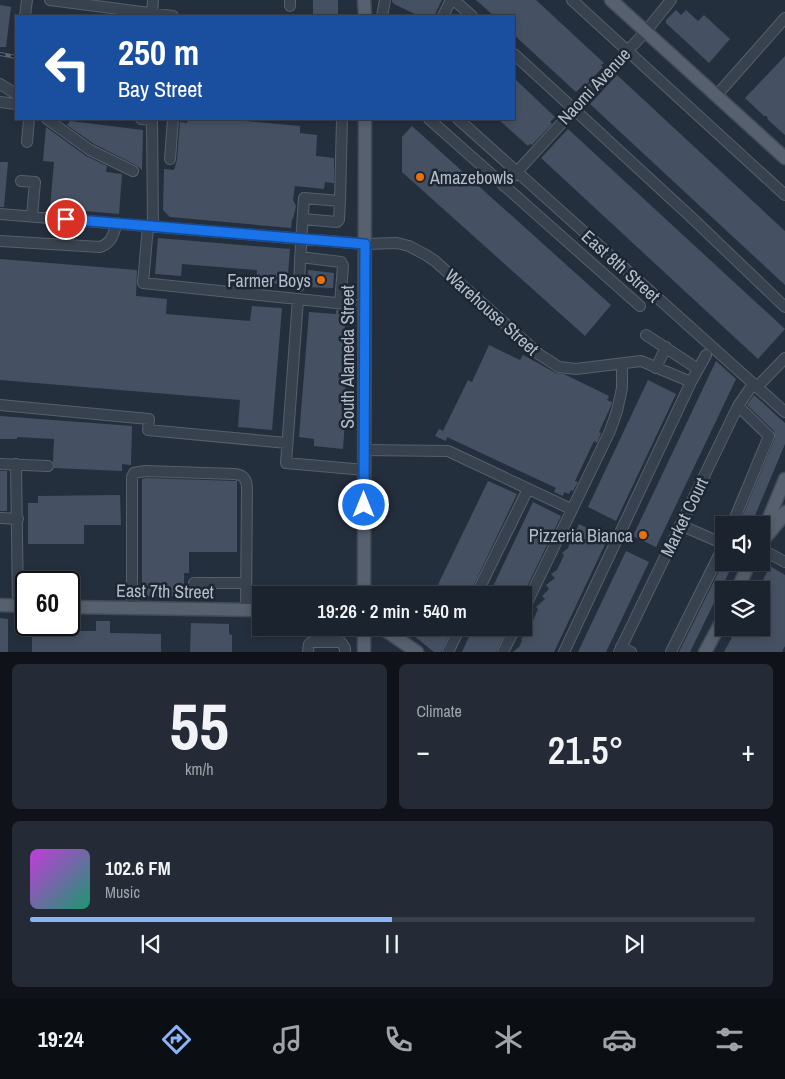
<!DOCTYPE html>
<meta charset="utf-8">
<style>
:root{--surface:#1b232e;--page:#242b36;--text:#f1f3f6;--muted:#a0a4aa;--line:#39404a;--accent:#8ab4f8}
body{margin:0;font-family:"Archivo Narrow",sans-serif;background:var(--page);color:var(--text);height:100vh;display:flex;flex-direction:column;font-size:19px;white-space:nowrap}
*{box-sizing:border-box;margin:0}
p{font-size:16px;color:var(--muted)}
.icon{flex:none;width:28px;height:28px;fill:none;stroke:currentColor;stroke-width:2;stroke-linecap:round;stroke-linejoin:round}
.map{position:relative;height:652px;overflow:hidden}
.drawer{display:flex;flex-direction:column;gap:12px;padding:12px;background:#0f1319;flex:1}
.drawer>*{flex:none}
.hud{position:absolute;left:15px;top:15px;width:500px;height:105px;border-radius:0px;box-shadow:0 2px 8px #0003,0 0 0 1px var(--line);background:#1a4fa0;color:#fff;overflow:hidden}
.controls{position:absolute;left:715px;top:516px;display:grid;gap:10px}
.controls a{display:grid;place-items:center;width:55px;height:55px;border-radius:0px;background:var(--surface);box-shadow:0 2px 8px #0003,0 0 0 1px var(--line);font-size:25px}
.speed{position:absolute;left:15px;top:571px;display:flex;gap:10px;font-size:25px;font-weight:700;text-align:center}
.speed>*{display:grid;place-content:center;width:65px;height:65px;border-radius:50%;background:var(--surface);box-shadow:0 2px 8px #0003,0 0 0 1px var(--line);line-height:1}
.speed .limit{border:2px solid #111;border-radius:8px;background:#fff;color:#111}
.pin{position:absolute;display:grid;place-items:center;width:42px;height:42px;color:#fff;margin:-21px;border:2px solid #fff;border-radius:50%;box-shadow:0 1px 5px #0007}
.me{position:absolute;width:55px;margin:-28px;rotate:0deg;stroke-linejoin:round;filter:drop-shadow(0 0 4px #0008)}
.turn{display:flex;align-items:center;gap:18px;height:105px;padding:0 20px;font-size:22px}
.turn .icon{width:65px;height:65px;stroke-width:2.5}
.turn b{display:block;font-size:35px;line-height:42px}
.big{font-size:38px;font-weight:600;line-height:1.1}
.drawer .widget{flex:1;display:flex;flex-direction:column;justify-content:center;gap:8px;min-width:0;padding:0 18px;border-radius:8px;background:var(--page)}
.drawer .dial{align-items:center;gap:0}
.dial b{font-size:65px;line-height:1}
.song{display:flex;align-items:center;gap:15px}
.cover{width:60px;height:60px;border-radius:8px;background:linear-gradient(135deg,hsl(290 70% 55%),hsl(160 70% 35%))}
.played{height:5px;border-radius:2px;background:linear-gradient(90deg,var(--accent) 50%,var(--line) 50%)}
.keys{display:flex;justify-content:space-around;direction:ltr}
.heat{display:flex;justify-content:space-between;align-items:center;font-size:28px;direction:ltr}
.drawer .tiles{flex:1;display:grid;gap:12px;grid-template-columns:1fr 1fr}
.widget:last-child{grid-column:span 2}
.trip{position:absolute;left:252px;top:586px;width:280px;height:50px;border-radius:0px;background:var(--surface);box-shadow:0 2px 8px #0003,0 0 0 1px var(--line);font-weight:600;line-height:50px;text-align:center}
.tabs{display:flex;height:80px;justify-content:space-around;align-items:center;background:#0b0e12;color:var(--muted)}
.tabs .icon{width:35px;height:35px}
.tabs .active{color:var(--accent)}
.tabs b{font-size:22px;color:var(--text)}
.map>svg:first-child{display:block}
.building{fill:#455162}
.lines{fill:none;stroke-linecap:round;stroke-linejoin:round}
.minor-casing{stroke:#565f6c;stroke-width:12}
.major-casing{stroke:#414a57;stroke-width:15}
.minor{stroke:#38414e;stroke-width:10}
.major{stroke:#56606e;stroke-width:12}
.rail-casing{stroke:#5a6575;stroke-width:4}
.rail{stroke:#1d2633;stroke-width:2;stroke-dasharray:5.5;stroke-linecap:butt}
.route-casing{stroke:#114b97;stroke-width:12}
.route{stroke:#1a73e8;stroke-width:9}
.food-dot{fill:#e8710a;stroke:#1d2633;stroke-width:2}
.labels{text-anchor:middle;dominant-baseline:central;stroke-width:5;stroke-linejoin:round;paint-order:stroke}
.street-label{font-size:18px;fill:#b4bcc9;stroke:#1d2633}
.poi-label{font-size:18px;fill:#b4bcc9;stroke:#1d2633;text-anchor:end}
</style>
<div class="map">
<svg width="785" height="652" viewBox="0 0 785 652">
<rect width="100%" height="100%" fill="#242f3e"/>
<path class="building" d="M313,0H338V16H313Z
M392,0H442L434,16H419L396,5L392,2Z
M476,0H536L604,63L601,65L603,67L583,88L581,87L576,92L514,35V16H494Z
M0,5L11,7L6,47H0Z
M676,10L681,15L686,10L698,21L704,15L730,39L709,63L666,23V20Z
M785,56V135L768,120L767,116H764L745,98Z
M617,75L785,231V285L590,104Z
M514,78L555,117L550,122L552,124L532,145L530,144L528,146L498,119H514Z
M188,119H223L300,126V133L317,135L316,156L334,158V183L325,182L324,189L295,186L293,200L296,206L293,219H292L291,228L170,217L163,210L164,169L174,170L177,160L180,122L187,123Z
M70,121L143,130L142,170L136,165L94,144L67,125Z
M412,126L611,305L585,336L402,172V137Z
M46,127L86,156L107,166L106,172L122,174L119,214L50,208L54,162L43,161Z
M568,129L785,329L758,359L541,158Z
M0,162H8L4,207H0Z
M158,238L290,249L287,285L256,282L257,270L182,264L181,276L155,274Z
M0,259L137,270L136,296L167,299L166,314L250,321L252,306L282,308L272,430L238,427L240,400L0,380Z
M308,270L334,273L333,288L307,287Z
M336,310L343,311V315H346L342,355H346L343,380L346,381L344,407L346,408L343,449L314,446V439L299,437L309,312L336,314Z
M489,345L520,360L523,355L556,373L564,374L609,396L607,400L612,402L611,406L599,432L601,433L597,443L594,441L575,481L578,482L573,491L571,490L569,494L564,492L563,496L554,492L556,488L447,437L446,441L435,436L439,429L443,431L468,380L472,382Z
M716,361L736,379L656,547L633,536Z
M648,380L676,394L616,521L588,507Z
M754,395L785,423V444L751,525H739L775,438L774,431L747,405Z
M0,416L132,426L131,465L122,464V471L54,468L53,461L54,439L17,437V439H0Z
M0,471H7V511H0Z
M146,478L237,481V552H189V573H184V590H176V596H147V589H142V479Z
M488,481L517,494L469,595H433Z
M120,495L121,525H84V544H28V503H38V496Z
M533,502L561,516L523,595H489Z
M579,524L608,538L554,652H513L519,647L522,641L521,639L529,632L526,628L532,623L538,609L536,607L545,599L542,596L549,589L546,585L555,578L551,574L557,570L564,555L562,553L568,548L571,540L569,538L572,532L575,533Z
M626,551L649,562L606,652H578Z
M724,561V562H734L690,652H679Z
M770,566L785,575V646L782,652H724L737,628H761V590H758Z
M0,618L8,619V652H0Z
M69,620H77V631H96V621H110V633L161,634V652H32V625H69Z
M191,623L229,624V634L232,635V652H190Z
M418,628H453L441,652H434L414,636Z
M473,628H508L496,652H462Z"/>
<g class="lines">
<g class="minor-casing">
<path id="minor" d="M50,0L173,16
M290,0V6
M454,0L472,16
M572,0L785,195
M25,16L27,0
M152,16L153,0
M382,16L385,0
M443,16L451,0
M514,54L691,217L785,307
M0,84L16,94
M716,96L785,18
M0,102L16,104
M47,119L90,150L133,171
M141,119L152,120
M152,119L153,226
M429,119L640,306
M458,119L785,412
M27,142L29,119
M170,159L173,119
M21,181L35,182L32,216
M504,186L646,31L671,0
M340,201L342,119
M0,214L365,244L397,243L409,246L426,255L435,261L540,355L559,367L576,369L641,361L691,382L564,652
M148,226L143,283L365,306
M0,241L100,247C112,243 113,235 117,223
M300,257L341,262L343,266L340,303
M299,286C300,257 302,228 304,198L340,201L339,220L337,222L303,219
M298,299L286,463L365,470
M646,335L698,369
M656,368L666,347
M691,382L706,355
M757,387L785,358
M0,405L149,419L148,430L287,443
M364,450L448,451L571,509
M0,464L48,466
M16,464L18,606
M0,518L18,519
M680,525L724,544
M732,525L769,436L738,406
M761,549L785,562
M194,583H246
M476,595L528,489
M132,608V477L134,473L145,471L235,474C243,475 246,478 247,487L246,610
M524,609L610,431L617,411L622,388V364
M621,647L631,652
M308,652L309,644L312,642H341L345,648V652
M448,652L460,628
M503,652L515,628
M619,652L738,406L753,384
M671,652L724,545"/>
</g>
<g class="major-casing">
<path id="major" d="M364,0L365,16
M611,0L785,158
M761,537L785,479
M765,538L780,520L785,512
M737,590L750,562
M364,595L365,119
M0,605L26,606
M69,607L261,610
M382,628L417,652
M364,652V628
M705,652L724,617"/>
</g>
<use href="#minor" class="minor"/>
<use href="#major" class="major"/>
<g class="rail-casing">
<path id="rail" d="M0,54L16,57"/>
</g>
<use href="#rail" class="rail"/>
</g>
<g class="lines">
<g class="route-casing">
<path id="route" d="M66,219L365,244L364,505"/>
</g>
<use href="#route" class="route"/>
</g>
<g class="food-dot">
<circle cx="420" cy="177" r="5"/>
<circle cx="321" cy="280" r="5"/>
<circle cx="643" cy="535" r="5"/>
</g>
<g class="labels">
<g class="street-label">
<text transform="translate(594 86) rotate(-47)">Naomi Avenue</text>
<text transform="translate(621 266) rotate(42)">East 8th Street</text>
<text transform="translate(492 312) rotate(42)">Warehouse Street</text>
<text transform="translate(347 357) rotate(-90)">South Alameda Street</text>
<text transform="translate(684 517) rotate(-64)">Market Court</text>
<text transform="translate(165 591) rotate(1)">East 7th Street</text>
</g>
<g class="poi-label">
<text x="430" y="177" text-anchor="start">Amazebowls</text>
<text x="311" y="280">Farmer Boys</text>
<text x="633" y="535">Pizzeria Bianca</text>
</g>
</g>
</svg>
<div class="controls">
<a><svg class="icon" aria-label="sound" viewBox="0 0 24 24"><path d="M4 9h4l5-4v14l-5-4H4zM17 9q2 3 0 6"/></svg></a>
<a><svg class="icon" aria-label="layers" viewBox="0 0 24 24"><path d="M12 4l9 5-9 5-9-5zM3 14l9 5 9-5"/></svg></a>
</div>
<div class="speed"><div class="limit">60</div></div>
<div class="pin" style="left:66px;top:219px;background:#d93025"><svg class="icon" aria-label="arrive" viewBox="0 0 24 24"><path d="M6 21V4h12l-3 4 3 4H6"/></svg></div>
<svg class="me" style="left:364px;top:505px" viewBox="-20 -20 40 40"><circle r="17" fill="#1a73e8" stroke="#fff" stroke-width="3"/><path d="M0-11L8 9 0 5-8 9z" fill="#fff"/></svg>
<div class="trip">19:26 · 2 min · 540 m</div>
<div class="hud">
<div class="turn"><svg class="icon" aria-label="left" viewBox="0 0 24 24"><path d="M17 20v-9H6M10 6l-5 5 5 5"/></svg><div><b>250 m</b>Bay Street</div></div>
</div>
</div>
<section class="drawer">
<div class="tiles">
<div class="widget dial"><b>55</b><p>km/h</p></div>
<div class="widget"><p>Climate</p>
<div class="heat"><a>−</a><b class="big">21.5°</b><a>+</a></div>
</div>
<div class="widget">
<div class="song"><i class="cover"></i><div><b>102.6 FM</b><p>Music</p></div></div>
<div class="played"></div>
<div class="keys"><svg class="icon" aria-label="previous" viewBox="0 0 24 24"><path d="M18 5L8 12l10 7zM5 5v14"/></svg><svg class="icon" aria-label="pause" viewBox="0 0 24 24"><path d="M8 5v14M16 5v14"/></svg><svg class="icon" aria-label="next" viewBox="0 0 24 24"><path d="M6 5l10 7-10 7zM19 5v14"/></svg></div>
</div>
</div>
</section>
<nav class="tabs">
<b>19:24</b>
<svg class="icon active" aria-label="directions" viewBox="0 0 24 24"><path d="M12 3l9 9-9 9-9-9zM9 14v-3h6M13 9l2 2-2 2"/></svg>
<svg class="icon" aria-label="music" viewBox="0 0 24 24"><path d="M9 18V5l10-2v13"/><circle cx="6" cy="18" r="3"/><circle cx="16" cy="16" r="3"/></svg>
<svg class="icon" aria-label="phone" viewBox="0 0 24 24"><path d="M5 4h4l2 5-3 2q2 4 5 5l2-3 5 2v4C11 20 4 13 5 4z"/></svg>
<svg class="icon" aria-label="climate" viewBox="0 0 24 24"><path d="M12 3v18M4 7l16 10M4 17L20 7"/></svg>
<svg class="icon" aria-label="car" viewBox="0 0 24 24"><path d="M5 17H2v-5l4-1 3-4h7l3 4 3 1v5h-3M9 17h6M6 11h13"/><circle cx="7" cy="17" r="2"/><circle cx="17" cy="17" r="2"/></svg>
<svg class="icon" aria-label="filters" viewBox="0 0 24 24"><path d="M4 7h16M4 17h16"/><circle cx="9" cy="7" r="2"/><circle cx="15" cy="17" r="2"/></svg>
</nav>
